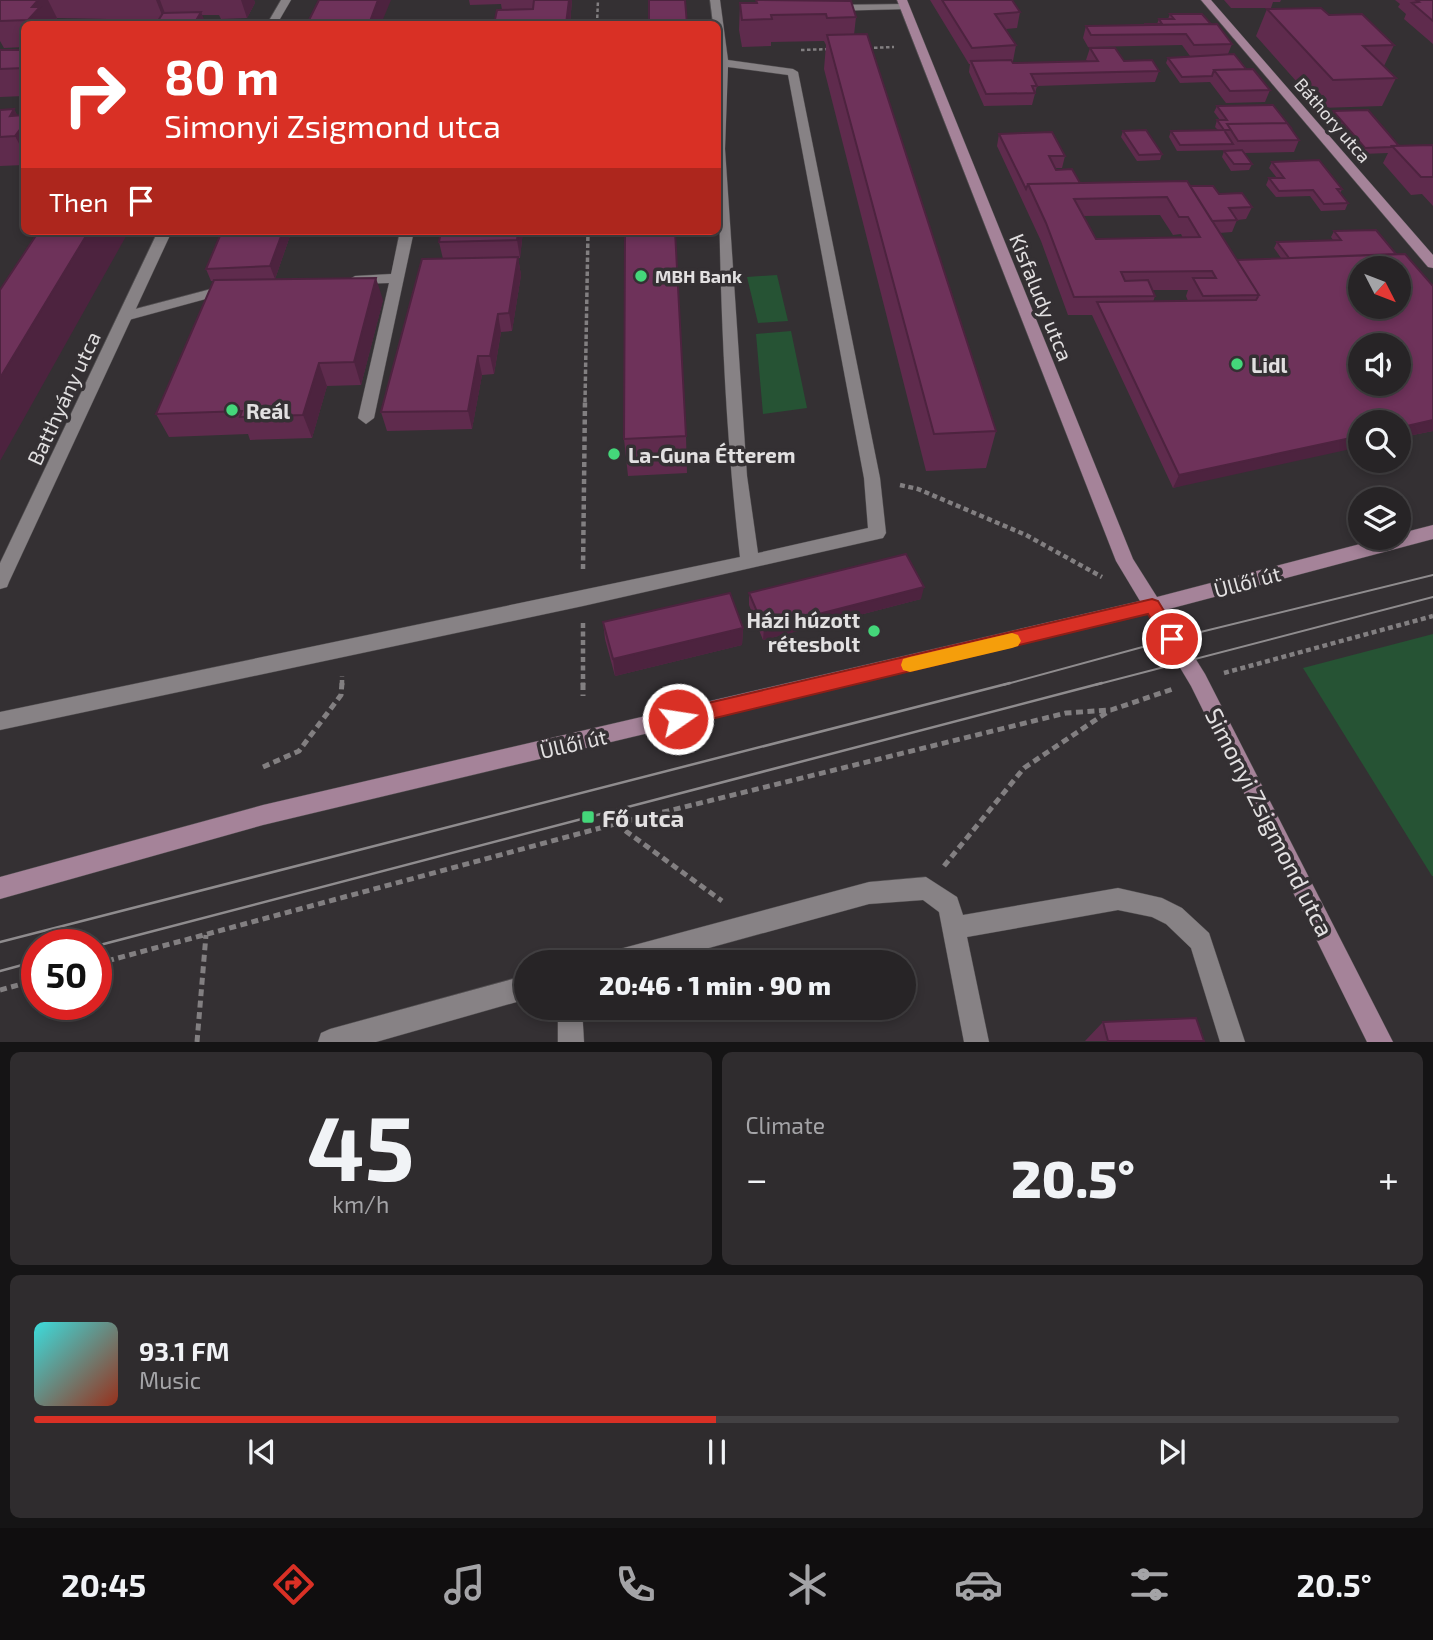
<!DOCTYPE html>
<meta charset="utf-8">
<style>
:root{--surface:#272426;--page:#2f2c2e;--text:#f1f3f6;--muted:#a4a4a7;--line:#434143;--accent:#d93025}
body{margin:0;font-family:"Exo 2",sans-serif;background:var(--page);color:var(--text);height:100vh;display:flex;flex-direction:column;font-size:26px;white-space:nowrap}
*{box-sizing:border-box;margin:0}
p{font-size:23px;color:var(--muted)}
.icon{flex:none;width:38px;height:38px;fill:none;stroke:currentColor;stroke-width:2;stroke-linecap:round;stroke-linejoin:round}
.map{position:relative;height:1042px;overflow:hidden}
.side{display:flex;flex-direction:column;gap:10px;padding:10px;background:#151415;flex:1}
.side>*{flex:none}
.hud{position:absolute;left:21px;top:21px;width:700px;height:214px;border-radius:10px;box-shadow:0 4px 10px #0003,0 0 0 2px var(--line);background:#d93025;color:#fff;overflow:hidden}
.needle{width:46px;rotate:132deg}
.tools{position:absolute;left:1348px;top:256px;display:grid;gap:14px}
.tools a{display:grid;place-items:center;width:63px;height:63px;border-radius:50%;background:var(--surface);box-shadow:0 4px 10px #0003,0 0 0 2px var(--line);font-size:35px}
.speed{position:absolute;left:21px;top:929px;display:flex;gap:14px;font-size:35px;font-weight:700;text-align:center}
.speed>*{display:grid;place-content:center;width:91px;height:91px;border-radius:50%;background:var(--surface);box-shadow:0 4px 10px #0003,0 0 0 2px var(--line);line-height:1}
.speed .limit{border:10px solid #d22;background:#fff;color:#111}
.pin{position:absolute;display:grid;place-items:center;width:60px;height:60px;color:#fff;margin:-30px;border:4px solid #fff;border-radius:50%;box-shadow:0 2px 7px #0007}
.me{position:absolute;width:77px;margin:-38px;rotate:77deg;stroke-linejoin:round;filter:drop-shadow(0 0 5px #0008)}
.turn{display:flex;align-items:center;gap:24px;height:147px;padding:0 28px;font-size:32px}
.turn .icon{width:91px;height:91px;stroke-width:2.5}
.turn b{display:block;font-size:49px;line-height:60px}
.then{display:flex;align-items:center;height:66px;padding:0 28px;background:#0003;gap:14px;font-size:26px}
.big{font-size:52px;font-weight:800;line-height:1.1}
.side .card{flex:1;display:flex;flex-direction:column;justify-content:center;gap:10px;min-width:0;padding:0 24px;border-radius:10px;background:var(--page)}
.side .dial{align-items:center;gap:0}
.dial b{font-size:91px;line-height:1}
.song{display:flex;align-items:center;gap:21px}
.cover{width:84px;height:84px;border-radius:10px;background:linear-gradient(135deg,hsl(180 70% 55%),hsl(10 70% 35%))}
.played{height:7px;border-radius:4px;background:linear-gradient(90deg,var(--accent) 50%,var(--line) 50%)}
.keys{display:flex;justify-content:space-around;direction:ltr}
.heat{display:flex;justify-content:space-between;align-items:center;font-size:38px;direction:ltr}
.side .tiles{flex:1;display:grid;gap:10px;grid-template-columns:1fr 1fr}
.card:last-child{grid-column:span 2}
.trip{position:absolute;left:514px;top:950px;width:402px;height:70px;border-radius:35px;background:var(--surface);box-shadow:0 4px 10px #0003,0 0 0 2px var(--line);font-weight:800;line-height:70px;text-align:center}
.tabs{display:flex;height:112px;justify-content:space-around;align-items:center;background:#100e0f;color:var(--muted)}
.tabs .icon{width:49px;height:49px}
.tabs .current{color:var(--accent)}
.tabs b{font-size:32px;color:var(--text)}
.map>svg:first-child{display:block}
.green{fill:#265334}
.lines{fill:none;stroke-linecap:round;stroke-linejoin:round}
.lane-casing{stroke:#4f4c4e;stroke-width:1}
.street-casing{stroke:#4f4c4e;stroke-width:1}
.secondary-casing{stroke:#4f4c4e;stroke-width:1}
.path-far3{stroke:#827f81;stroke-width:2.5;stroke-dasharray:3.5 2.5;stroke-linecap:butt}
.path-far2{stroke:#827f81;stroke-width:3.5;stroke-dasharray:4.5 2.5;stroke-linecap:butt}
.path-far1{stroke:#827f81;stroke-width:4.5;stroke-dasharray:5 3.5;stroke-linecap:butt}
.path{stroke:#827f81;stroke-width:5;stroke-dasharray:7 4.5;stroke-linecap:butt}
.lane{fill:#878285;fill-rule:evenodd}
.street{fill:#878285;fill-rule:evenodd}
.secondary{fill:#a58399;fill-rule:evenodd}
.tram-far1{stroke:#8f8c8e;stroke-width:2}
.tram{stroke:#8f8c8e;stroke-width:2.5}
.wall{fill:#5f2b4d;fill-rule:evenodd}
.shaded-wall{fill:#4d233f}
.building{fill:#6e325a;stroke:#4d233f;stroke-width:2;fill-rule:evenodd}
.route{fill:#d93025;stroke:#8d1f18;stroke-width:2}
.slow{fill:#f59e0b}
.poi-dot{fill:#44d77a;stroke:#343033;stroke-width:2.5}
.labels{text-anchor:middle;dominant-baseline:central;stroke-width:7;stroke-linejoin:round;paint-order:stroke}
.far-street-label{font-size:18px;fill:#e2e0e1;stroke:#343033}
.far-poi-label{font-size:18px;font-weight:bold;fill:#e2e0e1;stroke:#343033;text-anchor:start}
.street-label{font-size:21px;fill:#e2e0e1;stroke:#343033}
.poi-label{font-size:21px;font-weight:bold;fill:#e2e0e1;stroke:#343033;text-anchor:start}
.near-poi-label{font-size:24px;font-weight:bold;fill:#e2e0e1;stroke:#343033;text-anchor:start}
.near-street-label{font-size:24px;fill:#e2e0e1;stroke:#343033}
</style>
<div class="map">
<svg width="1433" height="1042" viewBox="0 0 1433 1042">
<rect width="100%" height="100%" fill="#343033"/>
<path class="green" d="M777,275L788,321L758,323L747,277Z
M791,331L807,408L763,414L756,334Z
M1433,634V876H1432L1303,668Z"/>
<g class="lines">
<g class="lane-casing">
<path id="lane" d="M710,0H720L728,60L793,69L798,72L880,478L886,533L883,538L583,606L0,730V712L740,557C719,380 718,202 718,24H713ZM728,67L788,75L864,478L868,528L758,553L747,476L725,149Z
M904,4L909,7L908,9L830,11L825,8L830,5Z
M400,231H414L374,418L366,424L358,418L389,283L355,284L348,280L355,276L391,274Z
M230,284L237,288L235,291L125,321L118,316L120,313Z
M926,877L957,897L963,915L1118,888L1162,898L1182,908L1209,933L1245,1042H1220L1191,948L1166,924L1152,917L1118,910L967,937L989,1042H964L939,912L923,900L869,904L658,962H604L608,954L616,950L869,882Z
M527,975V999L376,1042H318L321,1033L330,1029Z
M558,1008H582L584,1042H558Z"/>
</g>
<g class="street-casing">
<path id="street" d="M281,0H291L277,24H267Z
M158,231H172L9,582L7,587L0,589V563Z"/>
</g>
<g class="secondary-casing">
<path id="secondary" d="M897,0H907L1133,559L1157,597L1387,537H1398V534L1433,525V539L1165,610L1205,674L1393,1042H1367L1191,686L1148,614L263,825L0,899V877L263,805L1140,601L1116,561Z
M1201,0H1211L1433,255V268L1428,267Z"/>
</g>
<path class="path-far3" d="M597,24L598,0
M868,48L894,47
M801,50L831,49"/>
<path class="path-far2" d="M585,402L588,231"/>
<path class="path-far1" d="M900,485L918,489L1026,535L1102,577
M583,569L585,401
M583,623V685
M1224,673L1433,616
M342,685V676"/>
<path class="path" d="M583,683V696
M263,767L299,751L341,695L342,683
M616,824L722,901
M944,866L1024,768L1109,711
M96,964L615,824L1066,713L1111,710L1173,689
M0,990L37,980
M197,1042L206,935"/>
<use href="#lane" class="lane"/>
<use href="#street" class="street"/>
<use href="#secondary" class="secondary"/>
<path class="tram-far1" d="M1003,685L1172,639L1433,575
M1095,685L1433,597"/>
<path class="tram" d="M0,942L1010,683
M96,946L1102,683
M0,971L37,961"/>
</g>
<path class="wall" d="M0,0H254L255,3L247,18L221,19L219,15H202L159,20L57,18L52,24H24V47L4,48L0,41Z
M469,0H572L570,24L502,10L501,4L470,5Z
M930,0H1012L1020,12L1017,28L1006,29L1016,45L1013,61H1012L1013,63L1088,61L1086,60L1090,48L1124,61L1159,71L1155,82L1037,86L1032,105L984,106L969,72L970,64H969Z
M1224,0H1281L1280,2H1273L1271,8H1231Z
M1395,0H1433V44L1404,19L1406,14L1398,7L1400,4Z
M833,1L856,17L854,35L996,431L986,468L926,471L824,69L826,45L824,41L771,42V46L742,47L739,30L740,3Z
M1267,9L1329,15L1394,45L1384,66L1396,78L1382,106L1320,108L1256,36Z
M1170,14L1211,24L1232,44L1228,54L1270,90L1265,102L1226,103L1210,82L1180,83L1166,63L1168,58L1190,56L1182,45L1088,47L1083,38L1086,26L1157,24L1159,19H1168Z
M0,50H24V96L0,97Z
M1217,106L1291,130L1299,140L1294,152L1244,153L1252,164L1249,170L1231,171L1222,157L1224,151L1231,150L1177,151L1169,137L1171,131L1218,130L1215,127L1217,120H1220L1214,112Z
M14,109L17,115H24V165L0,166V110Z
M1333,111L1399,146L1433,145V206L1422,194L1411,195L1383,163L1388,153L1362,154L1330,117Z
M1123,131L1162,154L1160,160L1137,161L1121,137Z
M999,134L1065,156L1062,168H1055L1056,170L1080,183L1190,186L1219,194L1252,207L1246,219L1237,220L1232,232L1219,233L1237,260L1281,258L1274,248L1277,242L1333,240L1331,237L1334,231L1376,230L1433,431L1398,438V422L1173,488L1092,315H1068L1041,241L997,146ZM1160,215L1173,235L1181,234L1183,238L1096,239L1083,216ZM1152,290H1188L1186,296L1188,301L1153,302L1155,296Z
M1272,162L1342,189L1340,194L1348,203L1345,210L1321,211L1310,196L1276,197L1266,185L1269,178H1277L1269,168Z
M222,231H290L291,233L275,279L239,280L383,300L361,385L327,386L312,438L250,440L248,434L169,437L156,414L214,281H211L206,269Z
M439,231H523L520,258H518L521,275L512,331L501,332L494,374L482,375L472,429L387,431L381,412L443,259L439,242L441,236Z
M686,436L687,473L628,476L624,439Z
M749,593L921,599L763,640L749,605Z
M603,622L743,628L742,645L615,676L605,639Z
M1103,1022L1204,1041H1085Z"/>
<path class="shaded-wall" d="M38,0H48L57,18L52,24H31L28,20L32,7Z
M156,0H160L166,16L164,20Z
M241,0H254L255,3L247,18Z
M378,0H391L381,24H369Z
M569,0H572L570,24H566Z
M201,12L206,24H194Z
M14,109L23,126L24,124V153L15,136L10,116Z
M89,231H129L0,461V378Z
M283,231H290L291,233L275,279L270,266Z
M518,231H523L520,258L517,240Z
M518,257L521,275L512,331L509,313Z
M376,278L383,300L361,385L354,362Z
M498,314L501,332L494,374L490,356Z
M478,356L482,375L472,429L468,411Z
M319,363L327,386L312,438L303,415Z
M1433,420V431L1398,438V428Z
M1360,436V447L1173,488L1179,475Z
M924,587L921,599L763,640L764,628Z
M743,628L742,645L615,676L613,659Z"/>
<path class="building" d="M0,0H38L32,7H40L28,20L0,21Z
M319,0H378L369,24H307Z
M534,0H569L566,24H494L497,10L533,9Z
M649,0H685L687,24H649Z
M756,0L851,1L856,17L827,18L826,14L771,15L772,19L742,20L740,3H757Z
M942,0H1012L1020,12L995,14L1016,45L972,48Z
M1416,0H1433V21L1412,3L1419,2Z
M1321,8L1329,15L1362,14L1394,45L1363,46L1396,78L1333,80L1267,9Z
M201,12L194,24H156L163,13Z
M1170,14H1202L1211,24L1145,25V24H1162L1159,19H1174Z
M1217,24L1232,44L1194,45L1186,34L1091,35L1086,26Z
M867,34L996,431L934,434L827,35Z
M1090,48H1115L1124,61L1152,60L1159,71L1031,74L1037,86H1032L1035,93L986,94L971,61L1011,60L1013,63L1098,61Z
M0,50H24V68L0,69Z
M1234,54L1246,69L1214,70L1212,76L1182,77L1168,58Z
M1253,69L1270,90L1230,91L1214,70Z
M1273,105L1292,129L1287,123L1227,124L1231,130H1224L1233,144L1180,145L1171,131L1224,130L1217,120H1227L1217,106Z
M14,109L10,116L24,115V124L15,136L0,137V110Z
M1368,110L1399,146H1392L1391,147L1365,148L1333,111Z
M1287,123L1299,140L1238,141L1227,124Z
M1146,130L1162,154L1139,155L1123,131Z
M1052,132L1065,156H1049L1056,170L1072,169L1080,183L1028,184L1026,189L999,134Z
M1433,145V177H1421L1392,146Z
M1242,150L1252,164H1234L1224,151Z
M1319,160L1342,189H1337L1348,203L1324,204L1313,190L1279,191L1269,178H1284L1272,162Z
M1187,181L1259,295L1203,296L1193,278H1216L1212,271L1121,272L1125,281L1148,280L1155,296L1074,297L1046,223L1028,184ZM1167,197L1179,217H1188L1200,237L1096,239L1074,199Z
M1190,186H1213L1219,194L1242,193L1252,207L1229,208L1237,220L1212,221Z
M1376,230L1396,254L1289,258L1277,242L1341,240L1334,231Z
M39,231H89L0,378V290Z
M222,231H283L270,266L206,269Z
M441,231H518L517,240L439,242Z
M625,231H675L686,436L624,439Z
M1405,254L1433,286V420L1398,428V422H1360V436L1179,475L1097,302L1256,300L1259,295L1237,260ZM1360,268H1398V306H1360ZM1360,345H1398V383H1360Z
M518,257L509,313L498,314L490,356H478L468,411L381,412L422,259Z
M376,278L354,362L319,363L303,415L240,417L242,411L156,414L214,280Z
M906,554L924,587L764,628L749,593Z
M730,593L743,628L613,659L603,622Z
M1196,1018L1204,1041H1108L1103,1022Z"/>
<path class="route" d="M1152,599L1158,601L1178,634L1181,639L1178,644L1172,646L1166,644L1148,614L678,727L671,724L668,719L671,713L678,710Z"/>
<path class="slow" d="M1012,633L1018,635L1021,641L1018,646L1012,648L910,672L903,670L901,665L903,659L910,657Z"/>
<g class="poi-dot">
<circle cx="641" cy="276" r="7"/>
<circle cx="1237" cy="364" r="7"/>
<circle cx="232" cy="410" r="7"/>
<circle cx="614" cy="454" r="7"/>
<circle cx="874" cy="631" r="7"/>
<rect x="581" y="810" width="14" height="14" rx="3.5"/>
</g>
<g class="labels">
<g class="far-street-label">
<text transform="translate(1333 120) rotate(49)">Báthory utca</text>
</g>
<g class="far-poi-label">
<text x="655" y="276">MBH Bank</text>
</g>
<g class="street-label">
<text transform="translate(1042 297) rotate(68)">Kisfaludy utca</text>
<text transform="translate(63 398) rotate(-65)">Batthyány utca</text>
<text transform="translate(1247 581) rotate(-15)">Üllői út</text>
<text transform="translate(573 743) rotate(-13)">Üllői út</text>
</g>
<g class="poi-label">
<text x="1251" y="364">Lidl</text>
<text x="246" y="410">Reál</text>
<text x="628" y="454">La-Guna Étterem</text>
<text x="860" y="619" text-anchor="end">Házi húzott<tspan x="860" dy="24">rétesbolt</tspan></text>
</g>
<g class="near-poi-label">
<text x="602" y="817">Fő utca</text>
</g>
<g class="near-street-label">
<text transform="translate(1270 822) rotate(63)">Simonyi Zsigmond utca</text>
</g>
</g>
</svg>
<div class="tools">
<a><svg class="needle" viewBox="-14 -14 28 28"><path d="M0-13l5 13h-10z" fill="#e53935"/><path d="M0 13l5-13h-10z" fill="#a4a4a7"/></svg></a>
<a><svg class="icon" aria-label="sound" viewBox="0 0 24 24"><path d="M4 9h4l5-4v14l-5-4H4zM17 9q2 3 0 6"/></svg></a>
<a><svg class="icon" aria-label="search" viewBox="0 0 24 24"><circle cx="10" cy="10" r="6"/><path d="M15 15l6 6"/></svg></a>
<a><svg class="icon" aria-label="layers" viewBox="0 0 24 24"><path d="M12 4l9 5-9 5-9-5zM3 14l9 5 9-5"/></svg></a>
</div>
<div class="speed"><div class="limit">50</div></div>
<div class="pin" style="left:1172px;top:639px;background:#d93025"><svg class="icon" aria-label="arrive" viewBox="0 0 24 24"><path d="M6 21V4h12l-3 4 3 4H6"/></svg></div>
<svg class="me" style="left:678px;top:719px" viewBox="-20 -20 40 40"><circle r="17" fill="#d93025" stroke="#fff" stroke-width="3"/><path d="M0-11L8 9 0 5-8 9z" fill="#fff"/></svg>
<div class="trip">20:46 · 1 min · 90 m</div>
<div class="hud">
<div class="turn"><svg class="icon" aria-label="right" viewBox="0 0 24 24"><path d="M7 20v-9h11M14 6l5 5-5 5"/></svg><div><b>80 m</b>Simonyi Zsigmond utca</div></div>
<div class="then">Then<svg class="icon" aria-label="arrive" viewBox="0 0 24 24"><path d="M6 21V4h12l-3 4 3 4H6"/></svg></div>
</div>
</div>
<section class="side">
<div class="tiles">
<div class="card dial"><b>45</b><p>km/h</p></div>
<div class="card"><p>Climate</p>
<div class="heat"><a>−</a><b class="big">20.5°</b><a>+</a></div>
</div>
<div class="card">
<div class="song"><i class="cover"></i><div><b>93.1 FM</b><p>Music</p></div></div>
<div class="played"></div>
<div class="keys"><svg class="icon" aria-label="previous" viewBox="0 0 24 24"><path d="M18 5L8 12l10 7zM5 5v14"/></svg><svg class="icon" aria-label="pause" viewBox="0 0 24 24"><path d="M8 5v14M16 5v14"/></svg><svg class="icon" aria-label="next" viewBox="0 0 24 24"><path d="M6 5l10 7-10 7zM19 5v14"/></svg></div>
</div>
</div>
</section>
<nav class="tabs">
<b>20:45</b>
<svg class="icon current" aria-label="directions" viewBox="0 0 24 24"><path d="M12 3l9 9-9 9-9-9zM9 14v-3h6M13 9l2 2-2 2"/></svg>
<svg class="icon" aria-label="music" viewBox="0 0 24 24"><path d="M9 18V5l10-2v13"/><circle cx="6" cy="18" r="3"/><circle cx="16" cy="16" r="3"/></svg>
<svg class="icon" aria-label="phone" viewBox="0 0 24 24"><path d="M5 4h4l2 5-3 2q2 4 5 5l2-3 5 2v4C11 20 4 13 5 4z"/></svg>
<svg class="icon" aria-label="climate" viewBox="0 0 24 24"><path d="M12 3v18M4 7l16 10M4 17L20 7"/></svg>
<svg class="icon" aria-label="car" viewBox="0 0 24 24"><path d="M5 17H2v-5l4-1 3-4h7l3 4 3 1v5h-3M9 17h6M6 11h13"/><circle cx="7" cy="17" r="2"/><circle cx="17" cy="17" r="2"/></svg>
<svg class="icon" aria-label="filters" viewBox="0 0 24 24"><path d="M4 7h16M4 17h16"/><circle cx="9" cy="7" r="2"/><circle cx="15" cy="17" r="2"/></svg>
<b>20.5°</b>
</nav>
